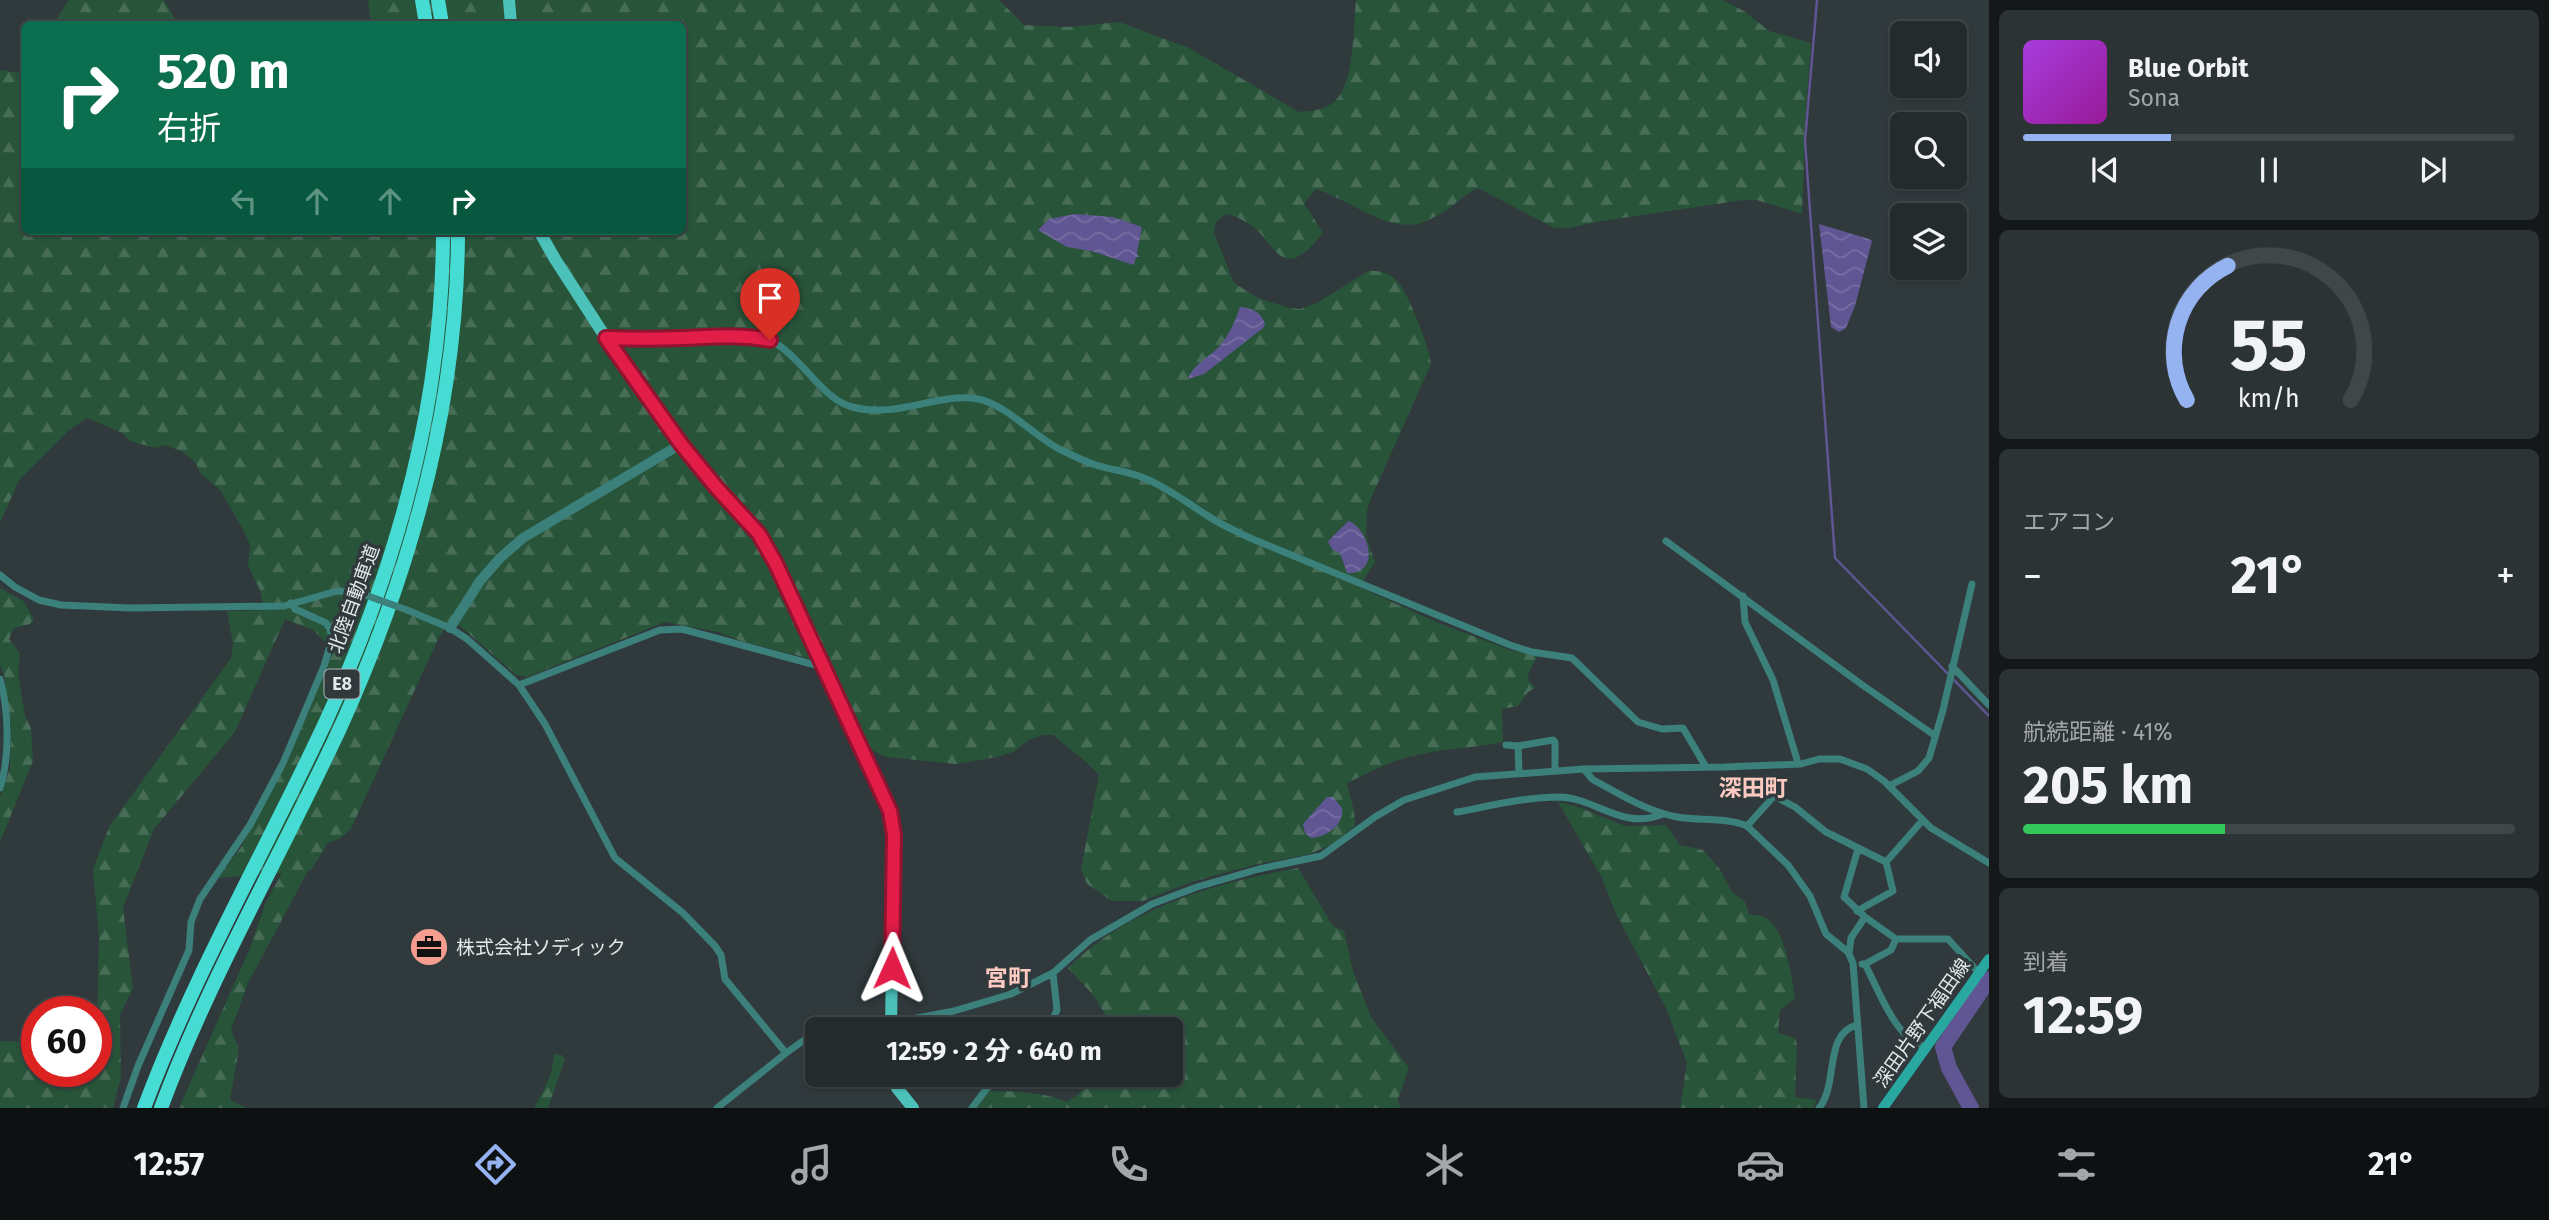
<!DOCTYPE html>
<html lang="ja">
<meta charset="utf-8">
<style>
:root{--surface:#242b2d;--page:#2c3335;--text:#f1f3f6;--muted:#a3a7aa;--line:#414749;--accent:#95b2f1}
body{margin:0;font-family:"Fira Sans","Noto Sans JP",sans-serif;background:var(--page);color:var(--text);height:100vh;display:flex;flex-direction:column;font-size:26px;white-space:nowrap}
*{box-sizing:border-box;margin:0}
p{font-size:23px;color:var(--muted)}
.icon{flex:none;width:38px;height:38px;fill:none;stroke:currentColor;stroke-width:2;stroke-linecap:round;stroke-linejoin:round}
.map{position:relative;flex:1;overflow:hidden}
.details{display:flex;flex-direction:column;gap:10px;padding:10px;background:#141819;width:560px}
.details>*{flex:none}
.banner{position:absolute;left:21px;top:21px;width:665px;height:214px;border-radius:10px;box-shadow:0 2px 5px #0004,0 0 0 2px var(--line);background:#0b6e4f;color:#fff;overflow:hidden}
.buttons{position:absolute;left:1890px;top:21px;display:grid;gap:14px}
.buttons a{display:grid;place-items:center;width:77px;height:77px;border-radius:10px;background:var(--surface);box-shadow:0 2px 5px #0004,0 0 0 2px var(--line);font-size:35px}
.speed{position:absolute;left:21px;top:996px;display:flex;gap:14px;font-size:35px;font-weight:700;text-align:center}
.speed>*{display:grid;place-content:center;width:91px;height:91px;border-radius:50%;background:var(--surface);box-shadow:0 2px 5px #0004,0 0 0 2px var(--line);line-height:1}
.speed .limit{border:10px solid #d22;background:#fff;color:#111}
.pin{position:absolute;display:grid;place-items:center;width:60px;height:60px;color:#fff;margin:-72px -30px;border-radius:50% 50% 50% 0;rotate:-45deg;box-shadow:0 0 7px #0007}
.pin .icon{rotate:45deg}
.me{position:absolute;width:77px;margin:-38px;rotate:1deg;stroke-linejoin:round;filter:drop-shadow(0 0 5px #0008)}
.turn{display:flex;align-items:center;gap:24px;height:147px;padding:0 21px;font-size:32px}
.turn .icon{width:91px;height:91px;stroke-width:2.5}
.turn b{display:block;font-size:49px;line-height:60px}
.lanes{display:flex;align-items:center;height:66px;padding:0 21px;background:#0003;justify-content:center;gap:35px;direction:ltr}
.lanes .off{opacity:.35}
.big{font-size:52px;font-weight:700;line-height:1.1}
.details .widget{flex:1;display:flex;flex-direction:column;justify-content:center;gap:10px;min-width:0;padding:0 24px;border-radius:10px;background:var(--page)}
.details .dial{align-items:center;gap:0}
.dial svg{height:182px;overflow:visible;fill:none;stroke:var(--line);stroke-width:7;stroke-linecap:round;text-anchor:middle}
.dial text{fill:var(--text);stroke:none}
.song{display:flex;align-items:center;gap:21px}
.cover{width:84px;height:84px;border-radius:10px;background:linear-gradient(135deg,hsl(280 70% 55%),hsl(300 70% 35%))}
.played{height:7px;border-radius:4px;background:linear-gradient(90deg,var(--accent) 30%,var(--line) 30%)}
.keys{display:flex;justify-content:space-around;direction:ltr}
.heat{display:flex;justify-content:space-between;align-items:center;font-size:38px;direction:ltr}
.charge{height:10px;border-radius:5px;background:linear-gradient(90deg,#34c759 41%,var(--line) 0)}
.trip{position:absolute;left:805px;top:1017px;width:378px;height:70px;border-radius:10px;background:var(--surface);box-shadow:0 2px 5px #0004,0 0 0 2px var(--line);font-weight:700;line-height:70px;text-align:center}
.dock{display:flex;height:112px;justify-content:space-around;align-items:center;background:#0e1112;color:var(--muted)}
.dock .icon{width:49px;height:49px}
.dock .current{color:var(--accent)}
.dock b{font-size:32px;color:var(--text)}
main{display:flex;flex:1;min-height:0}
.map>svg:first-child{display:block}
.forest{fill:url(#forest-firs)}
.water{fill:url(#water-waves)}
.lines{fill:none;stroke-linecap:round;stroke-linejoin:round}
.stream{stroke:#605693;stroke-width:2.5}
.river{stroke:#605693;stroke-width:16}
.minor{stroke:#3b807b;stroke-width:7}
.tertiary{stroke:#3b807b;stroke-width:10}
.secondary{stroke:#28a8a1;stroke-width:10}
.primary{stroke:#4bc1ba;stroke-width:12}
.motorway{stroke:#46dcd4;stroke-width:14}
.minor-bridge{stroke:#3b807b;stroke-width:7}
.route-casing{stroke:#92132f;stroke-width:18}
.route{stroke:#e11d48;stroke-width:12}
.labels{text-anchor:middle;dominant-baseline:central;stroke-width:7;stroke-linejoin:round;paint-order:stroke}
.shield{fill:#30393c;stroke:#adb4b6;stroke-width:2}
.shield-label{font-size:18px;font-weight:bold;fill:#e3e8ea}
.street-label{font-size:19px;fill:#e3e8ea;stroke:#30393c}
.poi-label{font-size:19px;fill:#e3e8ea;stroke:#30393c;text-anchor:start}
.quarter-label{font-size:23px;font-weight:bold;fill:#fdcac1;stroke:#30393c}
</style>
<main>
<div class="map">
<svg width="1989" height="1108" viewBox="0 0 1989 1108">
<defs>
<pattern id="forest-firs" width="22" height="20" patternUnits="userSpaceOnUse" patternTransform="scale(1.75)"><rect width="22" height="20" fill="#28543a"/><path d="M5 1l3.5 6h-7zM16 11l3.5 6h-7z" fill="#476d57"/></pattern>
<pattern id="water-waves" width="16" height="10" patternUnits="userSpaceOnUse" patternTransform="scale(1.75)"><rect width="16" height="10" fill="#605693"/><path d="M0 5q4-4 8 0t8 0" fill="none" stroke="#776ea2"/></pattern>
</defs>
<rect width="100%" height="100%" fill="#30393c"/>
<path class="forest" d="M69,0H164L178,24H53Z
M368,0H999L1024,25L1070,27L1119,22L1189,48L1299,112C1312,111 1325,110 1335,101C1355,81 1353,28 1356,0H1723L1744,11L1769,31L1811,43L1806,109L1802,214L1757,200H1743L1596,222L1570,228H1554L1478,188C1462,195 1453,208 1438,215C1432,218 1424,223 1418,224C1381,230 1349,199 1316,189L1304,203L1323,233C1316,241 1308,251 1299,256C1281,267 1270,243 1260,233C1250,223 1239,217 1226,214L1216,222L1214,233L1234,283L1258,298L1289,308L1300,309L1317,303L1368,271C1379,270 1390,273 1398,282C1408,293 1430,349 1431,364L1372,496L1367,510L1366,536L1375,562L1359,587L1436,622L1513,651L1538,655L1529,672L1528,680L1535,688L1528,692L1518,706L1502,709L1503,742C1475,748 1446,748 1417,755C1393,760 1370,772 1347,783L1354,811L1355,826L1332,844L1310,854L1258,864L1213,876L1189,883L1143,901H1112L1087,884L1081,869L1099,775L1087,763L1053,735H1043L1029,740L1013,752L997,757L956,764L887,757L873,751L864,741L827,663L744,642L718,632L665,622L527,677L516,675L460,626L454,624L447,625L439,637L351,829L339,839L328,843L311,870L308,871L248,983L231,1030L239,1048L230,1100L247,1108H179L250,948L266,902L282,873L218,878L242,846L332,649L313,630L285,619L235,732L154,829L123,908L133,988L120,1015L121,1077L113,1108H0V1041L37,1042V1071H96L99,937L93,869L109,827L231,658L233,644L227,611L264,610L260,590L248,566L250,545L245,533L220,490L201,474L195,462L183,452L165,445L155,448L130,441L122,433L87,418L68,431L19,480L0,523V70L20,73L24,68V231H682V24H371Z
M0,588L23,601L34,619L30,624L14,628L9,639L20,653L18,673L25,716L31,728L33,761L0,842V797L10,768L11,726L4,675L0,665Z
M1558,802L1576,806L1625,826L1666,825L1680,845L1703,850L1719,868L1732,892L1745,902L1749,914C1754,915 1762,915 1766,918C1785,929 1792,978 1795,998L1780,1010L1778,1033L1795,1038L1797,1045L1795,1097L1816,1100L1814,1108H1680L1687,1063L1666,1008L1616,914L1602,878Z
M1298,868L1333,926L1344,931L1353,971L1371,1017L1409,1068L1398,1099L1400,1108H976L990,1091C1015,1091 1044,1092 1067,1102L1080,1093L1093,1075L1171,1074V1029H1114L1094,996L1068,968C1129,907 1215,883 1298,868Z
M554,1054L562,1055L565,1059L548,1108H534C544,1091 553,1074 554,1054Z"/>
<path class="water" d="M1075,214L1113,217L1142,227L1137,253L1139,257H1136L1134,265L1091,251L1067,247L1038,230L1049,219Z
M1819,224L1869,239L1872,241L1855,306L1846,328L1839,332L1831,327Z
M1240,307C1252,308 1262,312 1265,325L1263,328L1204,374L1188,379C1192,366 1209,357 1219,347C1229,335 1235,322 1240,307Z
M1349,521C1370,531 1381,574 1347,573L1340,553L1333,550L1328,542C1330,539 1347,522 1349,521Z
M1327,797H1333L1342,808C1344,825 1327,837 1311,838L1305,833L1303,824Z"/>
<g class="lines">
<path class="stream" d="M1817,0L1805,141L1835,558L1989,716"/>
<path class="river" d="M1971,1108L1949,1068L1943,1047L1989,979"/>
<path class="minor" d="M607,338C623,339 639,340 655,339C683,339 746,329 771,341C801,355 821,399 852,407C898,419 937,392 978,399C1005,404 1033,435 1059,449C1070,454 1081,460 1093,464C1109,470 1128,471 1144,478C1167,487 1187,503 1208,516C1221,525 1236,531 1250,538L1510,645L1532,652L1572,658L1638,722L1662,729L1683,728L1706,767
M1666,541L1861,684L1934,735
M0,575L15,587L39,600L61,605L131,608L284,606L337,591L357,592
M1743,596L1745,622L1773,680L1798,763
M407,610L450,628L467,639L519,685L545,724L615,858L683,913L715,946L721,955L725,979L786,1053
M1952,666L1989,705
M0,679C9,711 10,757 0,788
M519,685L660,630L682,629L823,667
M1506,745L1518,746
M1584,769L1592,779C1617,793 1648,812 1677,817C1699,821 1726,817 1747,826L1788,865L1810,896L1826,934L1848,952L1853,963L1864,1108
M1519,773L1518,746L1553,740L1555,742V770
M1889,786L1918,771L1929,758L1943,710L1972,584
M1457,812C1490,806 1525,797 1559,797C1597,798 1622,831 1663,814
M1747,826L1774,796L1795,807L1826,832L1886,862
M1886,862L1922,821
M1857,911L1893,891L1886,862
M1865,917L1896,939H1948L1979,973
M1849,954L1851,938L1865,917L1844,897L1858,849
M1862,964H1865L1891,950L1896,939
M1865,964C1878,989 1897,1042 1926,1047
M923,1017L928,1029
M824,1029L856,1021H898L923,1017L954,1011L1011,994L1053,973L1090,940L1152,904L1197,887L1259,869L1321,856L1375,817L1404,800L1475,777L1584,769L1724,767L1801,764L1819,759H1840L1867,769L1884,781L1931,828L1989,863
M1048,1029L1057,1010L1053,973
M962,1074L988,1086
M123,1108L138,1066L189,950L191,922L200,899L250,825L283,763L324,666L332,639L330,629L326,623L295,609L291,603
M717,1108L786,1053L817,1031
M972,1108L998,1074
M1819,1108C1839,1084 1823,1034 1857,1025"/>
<path class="tertiary" d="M450,628L480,581L500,558L523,538L681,444"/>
<path class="secondary" d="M1883,1108L1989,959"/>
<path class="primary" d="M509,0L511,24
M539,231L555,259L606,338L681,444L759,535L776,564L890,811L894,835L891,1029
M893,1074L897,1088L913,1108"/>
<path class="motorway" d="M422,0L426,24
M438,0L442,24
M144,1108C194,974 266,850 326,721C397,567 443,401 443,231
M161,1108C210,976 282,854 341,726C412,569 458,404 458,231"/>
<path class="minor-bridge" d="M357,592L407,610"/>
</g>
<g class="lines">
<g class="route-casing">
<path id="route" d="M770,340C741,334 713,337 683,338C658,339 632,339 606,338L681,444L716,487L759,534L776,564L890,811L894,835L892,968"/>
</g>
<use href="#route" class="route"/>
</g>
<defs>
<g id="office-disc" transform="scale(2.0125)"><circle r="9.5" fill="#f59d8e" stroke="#30393c"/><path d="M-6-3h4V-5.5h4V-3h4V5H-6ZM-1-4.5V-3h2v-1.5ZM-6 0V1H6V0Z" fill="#111"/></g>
</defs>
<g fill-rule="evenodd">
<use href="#office-disc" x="429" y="947"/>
</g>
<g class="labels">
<rect class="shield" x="324.5" y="669.5" width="35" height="29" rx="5"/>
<g class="shield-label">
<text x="342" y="684">E8</text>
</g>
<g class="street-label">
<text transform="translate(354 599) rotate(-70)">北陸自動車道</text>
<text transform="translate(1922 1023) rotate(-55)">深田片野下福田線</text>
</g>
<g class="poi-label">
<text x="456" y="947">株式会社ソディック</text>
</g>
<g class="quarter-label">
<text x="1753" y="788">深田町</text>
<text x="1008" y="978">宮町</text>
</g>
</g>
</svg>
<div class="buttons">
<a><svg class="icon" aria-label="sound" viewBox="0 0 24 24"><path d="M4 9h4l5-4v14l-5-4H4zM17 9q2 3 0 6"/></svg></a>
<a><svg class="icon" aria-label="search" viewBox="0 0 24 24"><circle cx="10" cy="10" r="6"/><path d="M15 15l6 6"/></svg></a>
<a><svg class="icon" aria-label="layers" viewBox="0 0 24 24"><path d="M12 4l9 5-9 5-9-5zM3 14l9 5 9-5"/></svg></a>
</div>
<div class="speed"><div class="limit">60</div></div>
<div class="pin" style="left:770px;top:340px;background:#d93025"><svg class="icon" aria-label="arrive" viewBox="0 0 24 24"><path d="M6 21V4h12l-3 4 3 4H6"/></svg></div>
<svg class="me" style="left:892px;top:968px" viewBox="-20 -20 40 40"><path d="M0-17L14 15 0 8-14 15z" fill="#e11d48" stroke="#fff" stroke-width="4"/></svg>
<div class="trip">12:59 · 2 分 · 640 m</div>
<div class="banner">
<div class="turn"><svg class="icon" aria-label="right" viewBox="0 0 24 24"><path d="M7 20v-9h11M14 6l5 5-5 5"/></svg><div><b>520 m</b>右折</div></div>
<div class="lanes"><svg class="icon off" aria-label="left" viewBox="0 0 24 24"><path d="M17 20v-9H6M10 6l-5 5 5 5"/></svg><svg class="icon off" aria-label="ahead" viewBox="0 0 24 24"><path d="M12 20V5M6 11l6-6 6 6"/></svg><svg class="icon off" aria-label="ahead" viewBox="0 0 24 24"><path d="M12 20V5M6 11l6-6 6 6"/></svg><svg class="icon" aria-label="right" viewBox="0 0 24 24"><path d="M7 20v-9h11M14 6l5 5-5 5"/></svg></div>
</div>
</div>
<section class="details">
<div class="widget">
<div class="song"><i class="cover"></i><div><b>Blue Orbit</b><p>Sona</p></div></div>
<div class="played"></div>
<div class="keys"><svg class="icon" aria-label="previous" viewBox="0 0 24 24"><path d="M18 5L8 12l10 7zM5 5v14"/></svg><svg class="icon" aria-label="pause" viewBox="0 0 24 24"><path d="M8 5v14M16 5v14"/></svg><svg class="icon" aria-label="next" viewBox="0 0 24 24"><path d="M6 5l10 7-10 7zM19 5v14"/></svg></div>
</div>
<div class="widget dial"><svg viewBox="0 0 100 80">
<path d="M14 69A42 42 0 1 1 86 69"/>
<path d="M14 69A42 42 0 0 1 32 10" stroke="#95b2f1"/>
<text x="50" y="56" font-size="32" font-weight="700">55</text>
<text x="50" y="72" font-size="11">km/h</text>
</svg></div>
<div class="widget"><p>エアコン</p>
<div class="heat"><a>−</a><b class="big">21°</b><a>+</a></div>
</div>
<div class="widget"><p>航続距離 · 41%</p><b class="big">205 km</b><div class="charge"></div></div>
<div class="widget"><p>到着</p><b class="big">12:59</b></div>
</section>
</main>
<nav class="dock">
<b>12:57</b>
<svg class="icon current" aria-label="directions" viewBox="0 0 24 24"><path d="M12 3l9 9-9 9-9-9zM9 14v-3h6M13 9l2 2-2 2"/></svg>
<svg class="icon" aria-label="music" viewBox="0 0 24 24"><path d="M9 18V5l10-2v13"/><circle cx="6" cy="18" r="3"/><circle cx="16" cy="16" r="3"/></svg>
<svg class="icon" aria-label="phone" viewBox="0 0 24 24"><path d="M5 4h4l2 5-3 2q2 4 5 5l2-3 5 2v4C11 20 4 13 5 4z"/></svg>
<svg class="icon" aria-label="climate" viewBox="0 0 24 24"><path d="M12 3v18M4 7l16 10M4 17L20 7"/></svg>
<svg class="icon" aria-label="car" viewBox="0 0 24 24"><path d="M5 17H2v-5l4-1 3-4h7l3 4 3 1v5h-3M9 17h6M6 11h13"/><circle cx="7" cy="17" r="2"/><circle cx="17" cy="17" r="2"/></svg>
<svg class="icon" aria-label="filters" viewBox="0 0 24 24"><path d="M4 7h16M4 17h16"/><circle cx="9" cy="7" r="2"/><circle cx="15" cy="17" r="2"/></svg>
<b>21°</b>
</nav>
